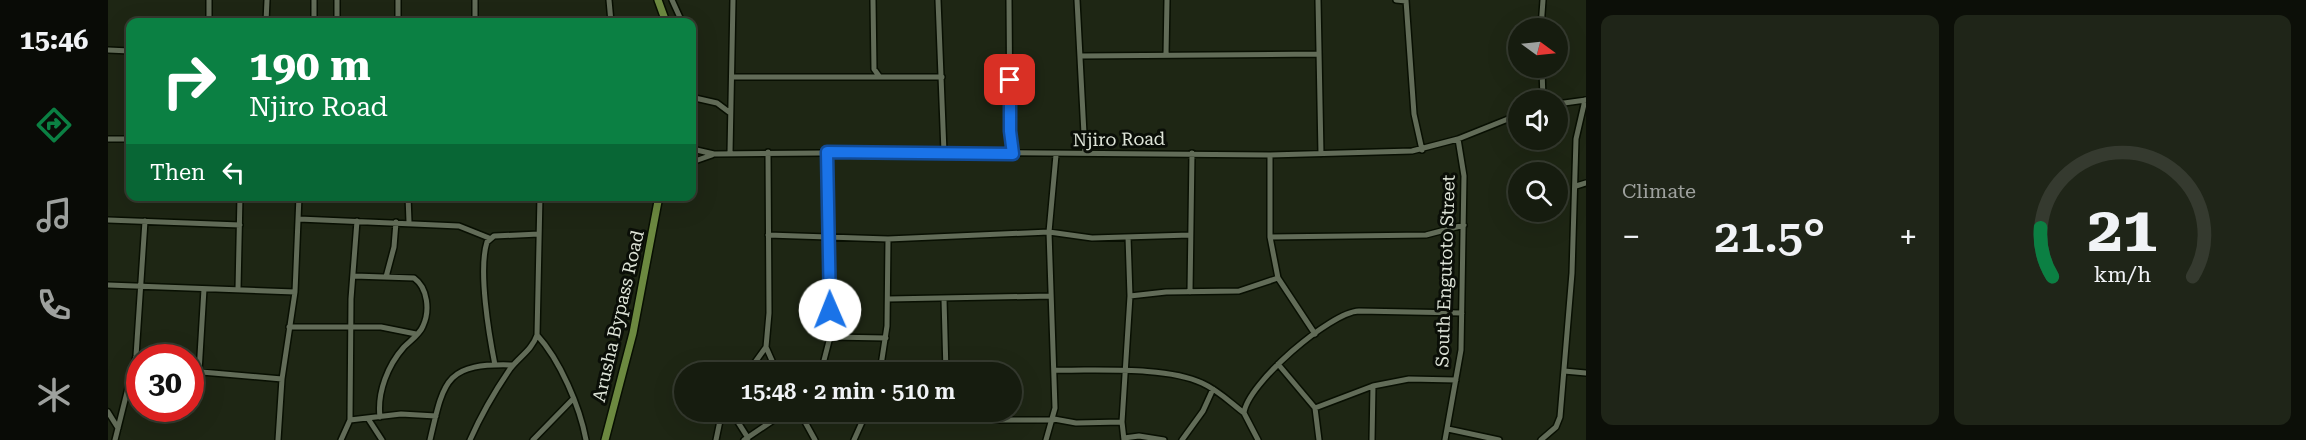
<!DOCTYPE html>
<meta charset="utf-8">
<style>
:root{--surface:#161c0f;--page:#1f2518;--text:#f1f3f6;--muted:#9ea19e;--line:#353a2f;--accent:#0b8043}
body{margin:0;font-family:"Roboto Serif",serif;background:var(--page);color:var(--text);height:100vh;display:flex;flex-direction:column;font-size:22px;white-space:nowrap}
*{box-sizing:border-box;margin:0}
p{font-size:20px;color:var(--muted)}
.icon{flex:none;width:33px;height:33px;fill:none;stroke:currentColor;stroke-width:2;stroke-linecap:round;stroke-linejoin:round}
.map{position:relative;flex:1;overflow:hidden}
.drawer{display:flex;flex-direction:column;gap:15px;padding:15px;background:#0c0f08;width:720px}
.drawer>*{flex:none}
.top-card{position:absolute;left:18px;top:18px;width:570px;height:183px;border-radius:12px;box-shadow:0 6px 24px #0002,0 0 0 2px var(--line);background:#0b8043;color:#fff;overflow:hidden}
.needle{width:39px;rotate:105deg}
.controls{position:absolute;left:1400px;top:18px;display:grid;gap:12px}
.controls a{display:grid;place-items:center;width:60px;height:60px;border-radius:50%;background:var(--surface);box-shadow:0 6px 24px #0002,0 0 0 2px var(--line);font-size:30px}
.speed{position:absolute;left:18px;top:344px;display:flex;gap:12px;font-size:30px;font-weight:700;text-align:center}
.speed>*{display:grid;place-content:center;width:78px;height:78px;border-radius:50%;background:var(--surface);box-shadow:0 6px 24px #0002,0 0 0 2px var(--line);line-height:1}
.speed .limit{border:9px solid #d22;background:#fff;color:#111}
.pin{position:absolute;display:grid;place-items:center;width:51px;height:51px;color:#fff;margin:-26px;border-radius:12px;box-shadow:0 3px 9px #0006}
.me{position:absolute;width:66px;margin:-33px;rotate:359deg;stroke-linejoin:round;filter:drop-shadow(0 0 4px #0008)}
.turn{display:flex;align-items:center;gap:21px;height:126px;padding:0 24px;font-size:27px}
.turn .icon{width:78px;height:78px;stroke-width:2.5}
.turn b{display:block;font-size:42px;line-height:51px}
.then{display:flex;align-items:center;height:57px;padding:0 24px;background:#0003;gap:12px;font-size:22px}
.big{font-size:45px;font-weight:600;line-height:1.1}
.drawer .widget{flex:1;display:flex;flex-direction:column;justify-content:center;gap:9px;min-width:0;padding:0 21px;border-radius:12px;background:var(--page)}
.drawer .dial{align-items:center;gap:0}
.dial svg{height:156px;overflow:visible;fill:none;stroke:var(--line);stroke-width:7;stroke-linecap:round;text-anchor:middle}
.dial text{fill:var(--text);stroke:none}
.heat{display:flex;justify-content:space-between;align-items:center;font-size:33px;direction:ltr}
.drawer .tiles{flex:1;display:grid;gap:15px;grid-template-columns:repeat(2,1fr)}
.trip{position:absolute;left:566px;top:362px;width:348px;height:60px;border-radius:30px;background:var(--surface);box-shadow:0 6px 24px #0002,0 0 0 2px var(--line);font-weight:600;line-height:60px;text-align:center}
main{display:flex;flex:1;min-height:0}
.menu{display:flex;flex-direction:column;width:108px;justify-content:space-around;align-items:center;background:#090b06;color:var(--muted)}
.menu .icon{width:42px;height:42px}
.menu .current{color:var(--accent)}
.menu b{font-size:27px;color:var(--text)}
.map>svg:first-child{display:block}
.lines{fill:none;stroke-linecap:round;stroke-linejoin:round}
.minor-casing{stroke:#080f02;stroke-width:8}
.major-casing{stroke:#080f02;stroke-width:10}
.minor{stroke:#626c58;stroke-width:5}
.major{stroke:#6c8940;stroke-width:7}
.route-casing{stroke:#114b97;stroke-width:15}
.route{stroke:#1a73e8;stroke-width:10}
.labels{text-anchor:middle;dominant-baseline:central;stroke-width:6;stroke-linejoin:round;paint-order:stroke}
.street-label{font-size:18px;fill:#dee4d8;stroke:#0a0e07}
</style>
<main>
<nav class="menu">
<b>15:46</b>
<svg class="icon current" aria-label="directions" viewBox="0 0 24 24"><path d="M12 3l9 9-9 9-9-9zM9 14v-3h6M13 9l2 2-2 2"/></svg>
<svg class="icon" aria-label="music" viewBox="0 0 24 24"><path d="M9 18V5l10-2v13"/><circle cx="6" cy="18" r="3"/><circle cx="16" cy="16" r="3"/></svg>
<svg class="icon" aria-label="phone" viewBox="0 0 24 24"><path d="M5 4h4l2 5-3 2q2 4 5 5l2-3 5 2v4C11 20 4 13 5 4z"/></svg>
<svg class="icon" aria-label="climate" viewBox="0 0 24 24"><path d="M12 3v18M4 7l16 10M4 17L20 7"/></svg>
</nav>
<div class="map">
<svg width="1478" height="440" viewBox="0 0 1478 440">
<rect width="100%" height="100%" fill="#1e2614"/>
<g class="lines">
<g class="minor-casing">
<path id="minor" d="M229,0V22
M290,0V22
M367,0V22
M501,0L503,22
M564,0L574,22
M765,0L766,69L771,76
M830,0L836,152
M901,0L902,131L905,154
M969,0L977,153
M1210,0L1213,154
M1288,0L1298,1
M1298,0L1306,114L1314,150
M101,22V0
M158,22L159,0
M206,22V0
M1433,28L1435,0
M0,50L22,51
M1058,55L1059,0
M972,56L1211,54
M1434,68L1435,100
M624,77H834
M584,91L587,98L609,103L621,112
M1449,104L1478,100
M0,139H22
M584,149L606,154L836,152L1162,155L1304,151L1350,139L1410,115
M660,152L661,313L658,347L669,372
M622,153L625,0
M1162,155V237L1170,278L1207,334
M584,162L604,155
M1468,186L1478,183
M300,196L301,222
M191,219L351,226L381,238
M0,220L132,225
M660,235L780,239L941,232L984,238L1082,235
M1162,237L1318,235L1356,225
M246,276L306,278C320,288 322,311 315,326C312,334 302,341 296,347C280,365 269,392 272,417
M278,277L286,247L288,222
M0,285L187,292
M130,289L132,196
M1082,292L1084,153
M1022,296L1058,292L1131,291L1170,278
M780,299L943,296
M836,299L838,372
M181,327H273L308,334
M429,335C452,360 472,407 478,440
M722,337L778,338
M1170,364L1207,408L1211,440
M387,365C381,335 370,270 379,242L386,236L431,234
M947,370C988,371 1058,366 1094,383C1110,390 1123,403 1136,413
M82,371L174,379
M1456,371L1478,373
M91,372L96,289
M640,372L658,347
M713,372L722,337L719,152
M772,372L779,326L780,239
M1207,408L1265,386L1301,379L1348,380
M623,411L640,438
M691,411L707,440
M842,411L852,417L864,420H945
M0,412L10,428
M946,419L968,423L1014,422
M242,420L293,414L328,416
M261,420L274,440
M1340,429L1391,440
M1016,438L1031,436L1056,440
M7,440L28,356L37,221
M170,440L174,379L187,292L191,196
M233,440L242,420L243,299L249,221
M322,440C336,379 338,363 405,365
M362,440C373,415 387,391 402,369C411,357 424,350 429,335L432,196
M425,440L465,399
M608,440L614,411
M636,440L679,411
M746,440L759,411
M938,440L947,408L941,232L948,155
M1016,440L1014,422L1022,296L1020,237
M1074,440L1095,411L1105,389
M1150,440L1136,413C1139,384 1222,312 1251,311L1354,313
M1264,440L1265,386
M1337,440L1353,350L1356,176L1350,139
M1433,440L1448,427L1452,417L1464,273L1468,139L1477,100"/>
</g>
<g class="major-casing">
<path id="major" d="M550,0L558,22
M497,440L525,333L551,196"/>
</g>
<use href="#minor" class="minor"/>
<use href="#major" class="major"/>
</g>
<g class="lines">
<g class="route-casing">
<path id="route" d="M722,310L719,152L905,154L902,131V80"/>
</g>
<use href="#route" class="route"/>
</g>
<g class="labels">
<g class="street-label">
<text transform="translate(1011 139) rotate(-1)">Njiro Road</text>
<text transform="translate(1337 271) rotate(-88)">South Engutoto Street</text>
<text transform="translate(510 316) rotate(-77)">Arusha Bypass Road</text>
</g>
</g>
</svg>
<div class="controls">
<a><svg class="needle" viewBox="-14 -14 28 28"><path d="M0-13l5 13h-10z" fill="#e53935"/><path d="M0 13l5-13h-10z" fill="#9ea19e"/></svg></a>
<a><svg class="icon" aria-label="sound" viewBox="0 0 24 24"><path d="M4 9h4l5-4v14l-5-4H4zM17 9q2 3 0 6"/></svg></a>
<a><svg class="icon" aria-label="search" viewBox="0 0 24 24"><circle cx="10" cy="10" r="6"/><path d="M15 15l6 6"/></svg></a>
</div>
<div class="speed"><div class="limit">30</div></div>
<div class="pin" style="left:902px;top:80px;background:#d93025"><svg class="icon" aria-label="arrive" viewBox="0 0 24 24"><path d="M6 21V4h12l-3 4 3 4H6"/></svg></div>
<svg class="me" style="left:722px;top:310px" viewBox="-20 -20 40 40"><circle r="19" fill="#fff"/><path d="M0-13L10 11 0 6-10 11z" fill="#1a73e8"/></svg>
<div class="trip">15:48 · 2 min · 510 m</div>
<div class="top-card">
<div class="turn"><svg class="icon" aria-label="right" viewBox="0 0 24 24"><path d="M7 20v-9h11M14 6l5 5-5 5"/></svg><div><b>190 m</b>Njiro Road</div></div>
<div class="then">Then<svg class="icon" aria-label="left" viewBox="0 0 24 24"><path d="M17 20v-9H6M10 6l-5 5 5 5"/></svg></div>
</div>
</div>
<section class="drawer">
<div class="tiles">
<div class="widget"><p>Climate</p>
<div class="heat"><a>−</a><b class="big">21.5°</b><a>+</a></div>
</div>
<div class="widget dial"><svg viewBox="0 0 100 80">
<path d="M14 69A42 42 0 1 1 86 69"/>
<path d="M14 69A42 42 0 0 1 8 44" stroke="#0b8043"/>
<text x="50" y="56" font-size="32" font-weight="700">21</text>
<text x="50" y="72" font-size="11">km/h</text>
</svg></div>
</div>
</section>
</main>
